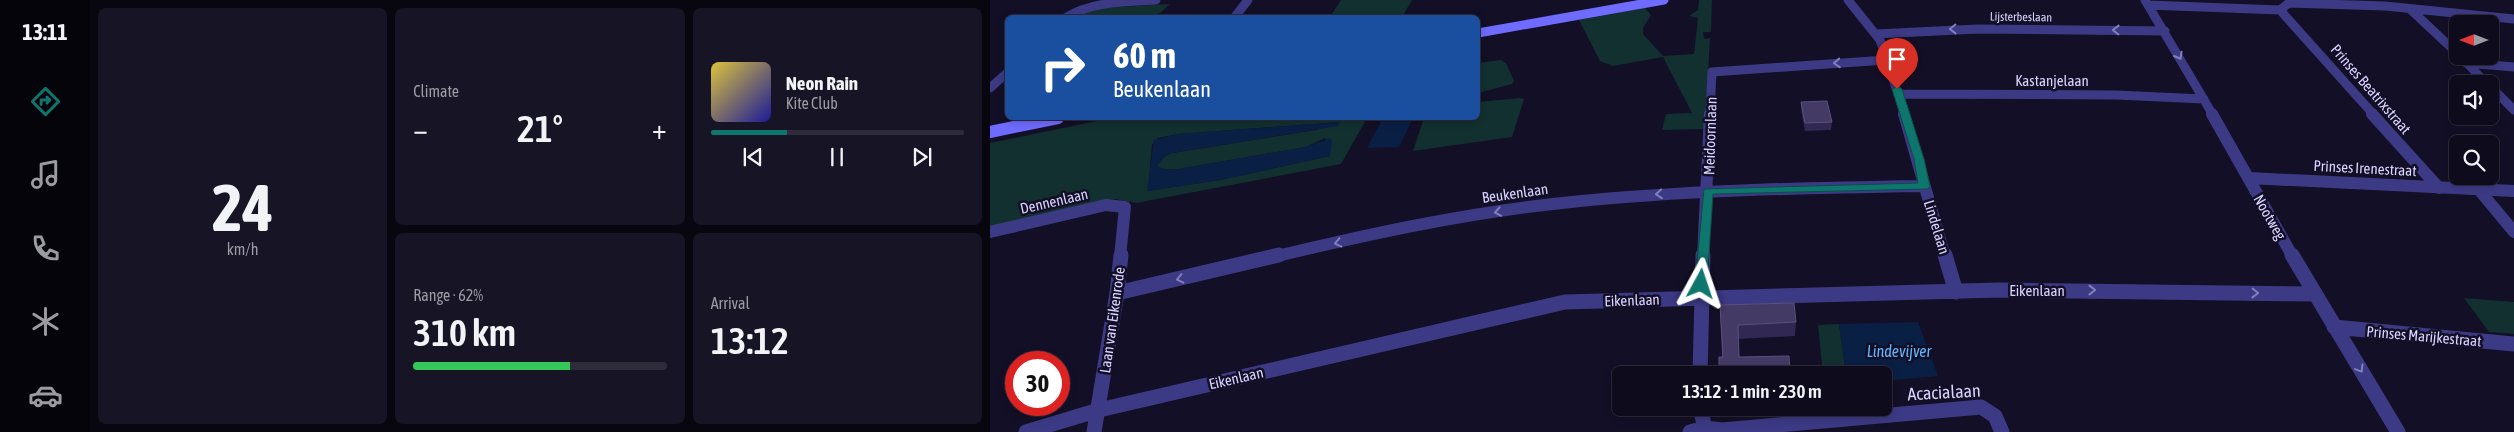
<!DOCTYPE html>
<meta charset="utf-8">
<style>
:root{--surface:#0e0b1c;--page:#171425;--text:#f1f3f6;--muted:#9b9ba3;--line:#2e2b3b;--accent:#0f766e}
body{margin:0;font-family:"Asap Condensed",sans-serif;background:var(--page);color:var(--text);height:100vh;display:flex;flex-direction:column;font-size:19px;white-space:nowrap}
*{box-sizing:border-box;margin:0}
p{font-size:16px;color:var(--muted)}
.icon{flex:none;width:28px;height:28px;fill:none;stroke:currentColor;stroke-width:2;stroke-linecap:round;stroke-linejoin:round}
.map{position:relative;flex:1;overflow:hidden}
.details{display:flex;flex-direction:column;gap:8px;padding:8px;background:#08060f;width:900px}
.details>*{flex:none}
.banner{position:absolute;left:15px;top:15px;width:475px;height:105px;border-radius:8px;box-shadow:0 2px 8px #0003,0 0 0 1px var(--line);background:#1a4fa0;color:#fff;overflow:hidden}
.needle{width:32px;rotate:270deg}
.controls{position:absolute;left:1459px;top:15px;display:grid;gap:10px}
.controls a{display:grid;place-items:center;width:50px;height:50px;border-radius:8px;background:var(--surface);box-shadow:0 2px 8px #0003,0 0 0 1px var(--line);font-size:25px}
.speed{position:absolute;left:15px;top:351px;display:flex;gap:10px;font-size:25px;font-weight:700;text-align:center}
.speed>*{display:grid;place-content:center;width:65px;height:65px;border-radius:50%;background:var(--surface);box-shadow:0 2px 8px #0003,0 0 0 1px var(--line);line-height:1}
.speed .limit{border:8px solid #d22;background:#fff;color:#111}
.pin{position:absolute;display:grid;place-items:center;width:42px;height:42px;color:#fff;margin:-51px -21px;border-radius:50% 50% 50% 0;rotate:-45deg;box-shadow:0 0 5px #0007}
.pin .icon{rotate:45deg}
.me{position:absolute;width:55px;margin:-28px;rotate:5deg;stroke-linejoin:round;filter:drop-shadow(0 0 4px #0008)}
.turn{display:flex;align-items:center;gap:18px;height:105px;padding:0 25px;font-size:22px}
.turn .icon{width:65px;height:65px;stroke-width:2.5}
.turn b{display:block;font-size:35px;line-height:42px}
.big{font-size:38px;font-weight:600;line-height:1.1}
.details .widget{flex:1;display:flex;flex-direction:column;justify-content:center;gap:8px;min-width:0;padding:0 18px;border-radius:8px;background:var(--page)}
.details .dial{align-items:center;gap:0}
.dial b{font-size:65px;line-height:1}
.song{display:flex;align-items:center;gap:15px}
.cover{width:60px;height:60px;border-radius:8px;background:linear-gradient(135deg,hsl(50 70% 55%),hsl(240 70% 35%))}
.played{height:5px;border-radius:2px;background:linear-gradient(90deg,var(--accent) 30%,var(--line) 30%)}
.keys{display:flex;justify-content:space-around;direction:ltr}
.heat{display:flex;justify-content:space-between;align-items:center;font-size:28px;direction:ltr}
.charge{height:8px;border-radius:4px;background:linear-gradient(90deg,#34c759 62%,var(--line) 0)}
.details .tiles{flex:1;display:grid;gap:8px;grid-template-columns:repeat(3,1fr)}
.widget:first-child{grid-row:span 2}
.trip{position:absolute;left:622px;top:366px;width:280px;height:50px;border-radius:8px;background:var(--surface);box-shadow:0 2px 8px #0003,0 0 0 1px var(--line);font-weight:600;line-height:50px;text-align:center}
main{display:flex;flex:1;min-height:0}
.tabs{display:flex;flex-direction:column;width:90px;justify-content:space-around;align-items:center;background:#06040b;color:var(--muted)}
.tabs .icon{width:35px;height:35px}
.tabs .active{color:var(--accent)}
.tabs b{font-size:22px;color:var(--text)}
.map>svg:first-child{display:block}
.green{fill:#12302f;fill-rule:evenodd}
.water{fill:#0a1f44}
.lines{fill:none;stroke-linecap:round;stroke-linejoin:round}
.street-far2{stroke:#3d3a85;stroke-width:9}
.street-far1{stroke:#3d3a85;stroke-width:12}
.street{stroke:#3d3a85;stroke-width:15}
.secondary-far1{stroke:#6f6bff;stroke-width:9}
.secondary{stroke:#6f6bff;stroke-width:12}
.wall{fill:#312854}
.building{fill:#433a66;stroke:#5a527e}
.oneway{stroke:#837fbc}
.route{fill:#0f766e;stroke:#0a4d48}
.labels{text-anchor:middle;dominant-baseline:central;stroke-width:5;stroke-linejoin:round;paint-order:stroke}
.far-street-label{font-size:12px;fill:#d9d4ff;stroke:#130f26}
.street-label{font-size:15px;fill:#d9d4ff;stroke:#130f26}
.water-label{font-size:16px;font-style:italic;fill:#62b6ff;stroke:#130f26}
.near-street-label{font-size:18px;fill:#d9d4ff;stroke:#130f26}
</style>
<main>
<nav class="tabs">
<b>13:11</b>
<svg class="icon active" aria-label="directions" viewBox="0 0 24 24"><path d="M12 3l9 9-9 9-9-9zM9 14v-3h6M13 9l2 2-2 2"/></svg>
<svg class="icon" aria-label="music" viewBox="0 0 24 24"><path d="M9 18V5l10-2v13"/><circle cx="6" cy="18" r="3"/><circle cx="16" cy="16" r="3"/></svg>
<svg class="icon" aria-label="phone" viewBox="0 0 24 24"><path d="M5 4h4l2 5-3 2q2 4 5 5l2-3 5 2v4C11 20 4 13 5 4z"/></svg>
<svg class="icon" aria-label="climate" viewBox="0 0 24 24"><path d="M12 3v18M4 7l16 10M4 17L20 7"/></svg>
<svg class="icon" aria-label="car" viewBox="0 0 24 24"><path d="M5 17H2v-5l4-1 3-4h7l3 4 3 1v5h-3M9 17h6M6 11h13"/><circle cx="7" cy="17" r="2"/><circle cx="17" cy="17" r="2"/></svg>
</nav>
<section class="details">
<div class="tiles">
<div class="widget dial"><b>24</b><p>km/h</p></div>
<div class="widget"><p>Climate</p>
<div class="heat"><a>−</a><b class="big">21°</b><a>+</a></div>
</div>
<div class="widget">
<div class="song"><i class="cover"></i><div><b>Neon Rain</b><p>Kite Club</p></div></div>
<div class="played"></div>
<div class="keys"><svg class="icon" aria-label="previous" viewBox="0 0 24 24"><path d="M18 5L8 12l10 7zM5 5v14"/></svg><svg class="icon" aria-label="pause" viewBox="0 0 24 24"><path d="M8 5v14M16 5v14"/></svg><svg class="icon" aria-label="next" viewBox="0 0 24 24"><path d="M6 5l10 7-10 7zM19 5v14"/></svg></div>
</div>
<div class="widget"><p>Range · 62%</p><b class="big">310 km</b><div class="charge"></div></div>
<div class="widget"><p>Arrival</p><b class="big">13:12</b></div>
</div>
</section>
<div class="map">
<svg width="1524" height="432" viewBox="0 0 1524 432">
<rect width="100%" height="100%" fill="#130f26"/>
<path class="green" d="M351,0H422L412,17H340Z
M709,0H722L721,32H713L714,39L720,38L715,129L672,130L676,114L702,113L673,57L623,66L610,61L589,20L655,8L661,15L653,28V34L673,56L704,54L708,18L699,16L708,10Z
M180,4L170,13L161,16L80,18L97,9Z
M511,60L516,63L524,81L522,84L488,93V63Z
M530,98L534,99L522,137L423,151L434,118H488V102Z
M121,118H377L351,164L146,203L125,199L110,201L0,227V143ZM350,122L326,130L182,153L175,156L166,166C177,172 189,169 200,167L316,147L335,138L340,156L230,180L158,191L162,145L168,138L188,134Z
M1474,298L1524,302V334L1499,332Z
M849,324L856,375H833L828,325Z"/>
<path class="water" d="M393,118H423L409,147L377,148Z
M350,122L348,126L182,153L175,156L167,166C176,172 189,169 200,167L316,147L340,138L342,141L340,156L230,180L157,191L164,140L188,134Z
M928,322L948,376L894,381V375H856L849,324Z"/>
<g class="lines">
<path class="street-far2" d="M858,0L890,40L915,115
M1155,0L1223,115
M1158,5L1290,10L1299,3L1395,6L1524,19
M1420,9L1468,54
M1290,10L1384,115
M75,18C103,1 134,2 166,0
M244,18L258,0
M886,34L987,29L1175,31
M1475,61L1497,84
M1476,63L1524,67
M1500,86L1524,110
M0,88L18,72
M909,94L1126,95L1214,99
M720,115L722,72L896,60"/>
<path class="street-far1" d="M914,114L955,257
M1222,114L1303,257
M1382,114L1449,188
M1258,178L1524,191
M1490,191L1524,232
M0,232L116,205L135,207L130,257
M283,257C379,234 475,213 572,203C692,190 813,188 934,186
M713,257L720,114"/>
<path class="street" d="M955,255L966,292
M1302,255L1408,432
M127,293L289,255
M1344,327L1524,344
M710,375L713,255
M710,408L715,428
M36,432L109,410L575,302L1009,290L1324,294
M104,432L127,293L131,255
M700,432L715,428L732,430L991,407L1005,416L1012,432"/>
<path class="secondary-far1" d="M488,33L674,0"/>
<path class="secondary" d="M0,132L68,118"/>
</g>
<path class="wall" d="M811,102L842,122L841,130L815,131L811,110Z
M730,305L806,322L805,336L748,339L749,357L800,370L808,375L732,357Z
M730,408H783V409L730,410Z"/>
<path class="building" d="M837,101L842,122L815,123L811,102Z
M804,303L806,322L748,325L749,357L799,356L800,370H808V375H729V357H733L730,305Z"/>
<defs><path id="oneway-chevron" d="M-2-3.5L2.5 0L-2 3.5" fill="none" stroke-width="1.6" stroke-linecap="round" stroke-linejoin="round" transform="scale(1.25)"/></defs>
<g class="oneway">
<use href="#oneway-chevron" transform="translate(963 29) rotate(179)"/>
<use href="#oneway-chevron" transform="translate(1126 30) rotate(-179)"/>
<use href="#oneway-chevron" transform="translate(1189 56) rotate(60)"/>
<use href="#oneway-chevron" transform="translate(847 63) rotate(176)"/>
<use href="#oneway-chevron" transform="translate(669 194) rotate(176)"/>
<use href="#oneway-chevron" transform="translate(508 212) rotate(169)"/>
<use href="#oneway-chevron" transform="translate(348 243) rotate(167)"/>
<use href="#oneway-chevron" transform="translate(190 279) rotate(167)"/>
<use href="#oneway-chevron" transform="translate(1102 290)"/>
<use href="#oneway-chevron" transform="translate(1265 293) rotate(1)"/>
<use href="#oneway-chevron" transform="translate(1370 369) rotate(59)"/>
</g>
<path class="route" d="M907,86L912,89L934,159L940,186L938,189L723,194L717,284L715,287H706L705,284L714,189L928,183L924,159L902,89Z"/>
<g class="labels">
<g class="far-street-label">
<text transform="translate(1031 17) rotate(1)">Lijsterbeslaan</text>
</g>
<g class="street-label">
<text x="1062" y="80">Kastanjelaan</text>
<text transform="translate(1381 89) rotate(49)">Prinses Beatrixstraat</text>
<text transform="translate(720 136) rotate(-88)">Meidoornlaan</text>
<text transform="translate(1375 168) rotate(3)">Prinses Irenestraat</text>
<text transform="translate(525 193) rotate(-8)">Beukenlaan</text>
<text transform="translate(64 201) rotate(-13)">Dennenlaan</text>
<text transform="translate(1280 217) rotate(60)">Nootweg</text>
<text transform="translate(947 227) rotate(73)">Lindelaan</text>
<text x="1047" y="290">Eikenlaan</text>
<text transform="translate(642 300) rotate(-2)">Eikenlaan</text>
<text transform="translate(122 320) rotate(-82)">Laan van Eikenrode</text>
<text transform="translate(1434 336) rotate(5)">Prinses Marijkestraat</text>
<text transform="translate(246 378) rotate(-13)">Eikenlaan</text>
</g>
<g class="water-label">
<text x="909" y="351">Lindevijver</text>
</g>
<g class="near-street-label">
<text transform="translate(954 392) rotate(-3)">Acacialaan</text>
</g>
</g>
</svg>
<div class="controls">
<a><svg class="needle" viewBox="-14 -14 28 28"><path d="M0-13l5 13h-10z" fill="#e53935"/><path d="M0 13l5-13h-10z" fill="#9b9ba3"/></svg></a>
<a><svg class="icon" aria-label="sound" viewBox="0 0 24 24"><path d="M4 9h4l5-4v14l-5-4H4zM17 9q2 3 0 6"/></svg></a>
<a><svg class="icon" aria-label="search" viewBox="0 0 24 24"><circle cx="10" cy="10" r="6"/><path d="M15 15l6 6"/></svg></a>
</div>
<div class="speed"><div class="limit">30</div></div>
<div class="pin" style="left:907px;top:89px;background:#d93025"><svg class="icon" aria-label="arrive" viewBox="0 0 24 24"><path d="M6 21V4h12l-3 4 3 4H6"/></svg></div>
<svg class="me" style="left:711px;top:284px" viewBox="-20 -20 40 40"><path d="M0-17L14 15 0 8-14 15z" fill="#0f766e" stroke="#fff" stroke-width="4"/></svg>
<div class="trip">13:12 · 1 min · 230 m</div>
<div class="banner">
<div class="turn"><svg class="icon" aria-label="right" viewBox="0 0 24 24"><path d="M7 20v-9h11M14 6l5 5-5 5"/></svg><div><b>60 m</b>Beukenlaan</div></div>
</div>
</div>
</main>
